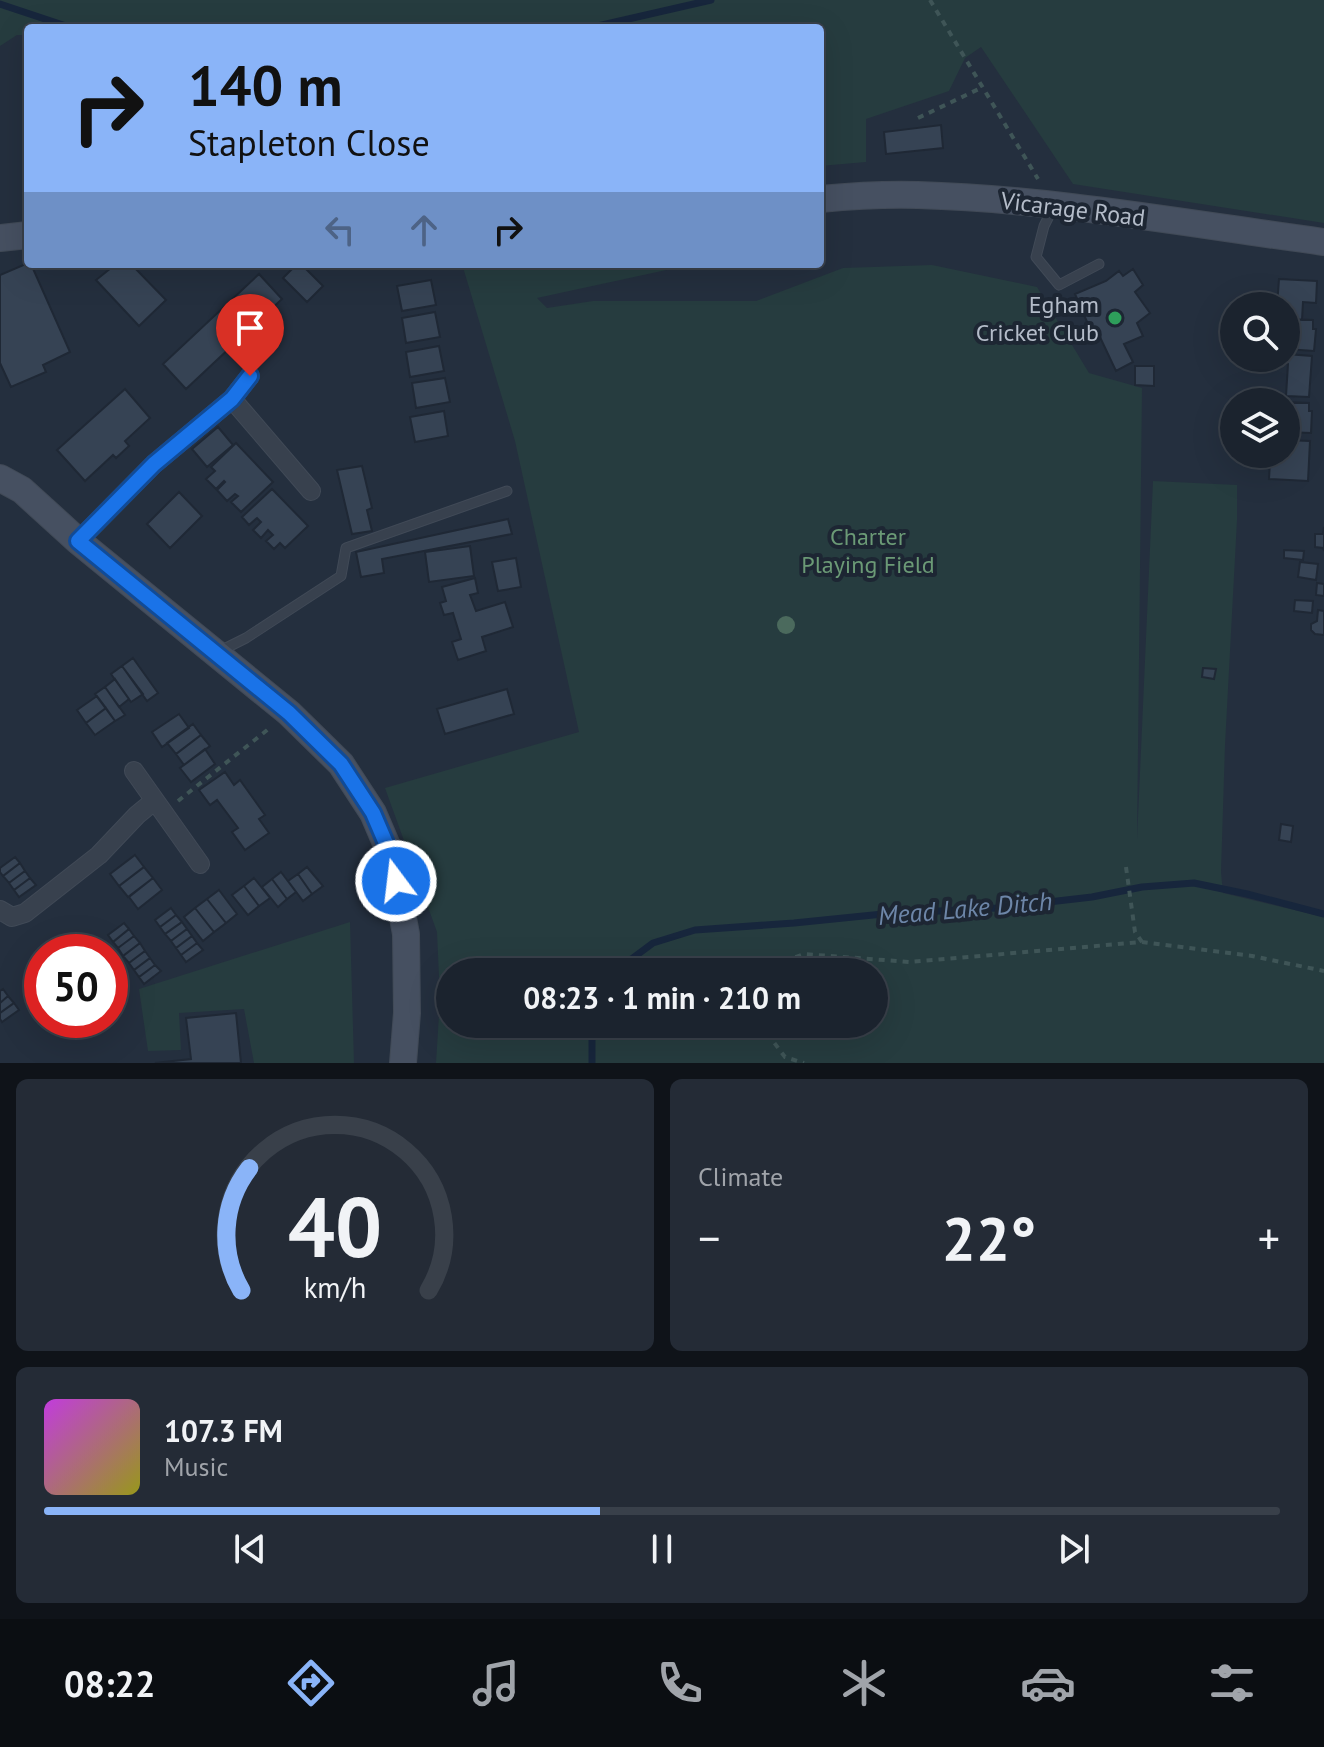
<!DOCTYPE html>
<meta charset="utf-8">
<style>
:root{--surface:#1b232e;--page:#242b36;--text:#f1f3f6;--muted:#a0a4aa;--line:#39404a;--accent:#8ab4f8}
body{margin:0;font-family:"PT Sans",sans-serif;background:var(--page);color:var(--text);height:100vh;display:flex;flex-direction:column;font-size:30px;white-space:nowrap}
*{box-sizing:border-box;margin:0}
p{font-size:26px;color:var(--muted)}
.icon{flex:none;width:44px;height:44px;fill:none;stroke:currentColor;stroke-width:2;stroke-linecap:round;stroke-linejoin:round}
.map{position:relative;height:1063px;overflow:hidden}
.drawer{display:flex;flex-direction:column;gap:16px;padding:16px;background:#0f1319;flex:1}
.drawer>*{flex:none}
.guide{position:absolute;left:24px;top:24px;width:800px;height:244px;border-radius:8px;box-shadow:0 8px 32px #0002,0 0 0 2px var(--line);background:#8ab4f8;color:#111;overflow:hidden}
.tools{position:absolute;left:1220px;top:292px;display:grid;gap:16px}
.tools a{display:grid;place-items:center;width:80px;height:80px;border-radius:50%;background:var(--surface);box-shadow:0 8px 32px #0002,0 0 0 2px var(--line);font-size:40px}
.speed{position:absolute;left:24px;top:934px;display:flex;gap:16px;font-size:40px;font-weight:700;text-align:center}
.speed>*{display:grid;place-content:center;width:104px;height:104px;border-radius:50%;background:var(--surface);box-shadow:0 8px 32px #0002,0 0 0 2px var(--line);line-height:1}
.speed .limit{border:12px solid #d22;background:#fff;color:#111}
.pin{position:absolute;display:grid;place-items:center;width:68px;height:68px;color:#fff;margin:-82px -34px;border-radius:50% 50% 50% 0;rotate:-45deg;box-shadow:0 0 8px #0007}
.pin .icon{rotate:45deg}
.me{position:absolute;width:88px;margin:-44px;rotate:345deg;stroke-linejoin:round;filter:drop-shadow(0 0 6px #0008)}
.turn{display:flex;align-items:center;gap:28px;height:168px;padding:0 32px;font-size:36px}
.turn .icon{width:104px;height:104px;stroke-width:2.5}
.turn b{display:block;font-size:56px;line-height:68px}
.lanes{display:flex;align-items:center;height:76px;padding:0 32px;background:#0003;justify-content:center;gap:40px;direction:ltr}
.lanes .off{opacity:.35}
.big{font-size:60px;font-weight:800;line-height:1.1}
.drawer .card{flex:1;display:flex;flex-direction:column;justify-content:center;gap:12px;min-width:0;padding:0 28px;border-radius:12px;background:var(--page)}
.drawer .dial{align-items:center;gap:0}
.dial svg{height:208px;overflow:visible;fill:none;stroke:var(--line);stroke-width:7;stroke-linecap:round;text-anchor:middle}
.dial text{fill:var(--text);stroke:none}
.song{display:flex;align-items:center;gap:24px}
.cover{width:96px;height:96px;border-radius:12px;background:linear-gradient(135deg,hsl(290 70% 55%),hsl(60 70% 35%))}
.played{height:8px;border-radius:4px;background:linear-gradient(90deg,var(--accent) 45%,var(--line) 45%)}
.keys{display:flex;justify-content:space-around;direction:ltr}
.heat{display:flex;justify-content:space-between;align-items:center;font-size:44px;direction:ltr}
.drawer .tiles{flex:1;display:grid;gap:16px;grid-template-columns:1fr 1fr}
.card:last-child{grid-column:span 2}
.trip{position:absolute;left:436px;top:958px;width:452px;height:80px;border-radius:40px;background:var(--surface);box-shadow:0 8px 32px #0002,0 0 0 2px var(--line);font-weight:800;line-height:80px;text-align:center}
.dock{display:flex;height:128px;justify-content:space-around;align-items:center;background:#0b0e12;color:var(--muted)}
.dock .icon{width:56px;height:56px}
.dock .active{color:var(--accent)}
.dock b{font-size:36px;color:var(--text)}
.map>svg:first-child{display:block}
.green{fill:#263c3f;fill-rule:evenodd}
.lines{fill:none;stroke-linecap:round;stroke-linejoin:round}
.stream{stroke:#17263c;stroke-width:7}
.building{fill:#364354;stroke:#1f2835;stroke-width:2}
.service-casing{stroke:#414a57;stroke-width:11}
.minor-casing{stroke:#414a57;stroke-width:20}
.secondary-casing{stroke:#414a57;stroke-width:28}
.path{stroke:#3f5557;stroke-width:4;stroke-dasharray:6 6;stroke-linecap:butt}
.service{stroke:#38414e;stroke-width:9}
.minor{stroke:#38414e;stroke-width:18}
.secondary{stroke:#465061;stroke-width:26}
.tree{fill:#4b6a5d}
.route-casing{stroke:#114b97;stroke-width:20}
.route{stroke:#1a73e8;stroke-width:14}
.leisure-dot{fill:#2e9e5b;stroke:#1d2633;stroke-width:3}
.labels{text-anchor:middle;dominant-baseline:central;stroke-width:8;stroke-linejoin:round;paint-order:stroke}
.street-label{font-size:24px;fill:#b4bcc9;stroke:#1d2633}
.poi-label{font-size:24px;fill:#b4bcc9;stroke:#1d2633;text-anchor:end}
.park-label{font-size:24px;fill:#6b9a76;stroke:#1d2633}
.water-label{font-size:26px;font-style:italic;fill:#6d86a8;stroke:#1d2633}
</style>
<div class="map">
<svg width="1324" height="1063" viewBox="0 0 1324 1063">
<rect width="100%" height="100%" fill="#242f3e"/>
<path class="green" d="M0,0H1324V223L1073,184L981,47L965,58L949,91L866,119V162L820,166V28H28V35H17L0,46Z
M462,264H694L537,298L547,308L593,301H756L843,268L932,265L1037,287L1089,373L1142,388L1137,840L1153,481L1237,485V520L1225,745L1221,872L1223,893L1324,917V1063H436L440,999L437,932L385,788L579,732L515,441ZM450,972H874V1024H450Z
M350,922L354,1063H254L244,1009L179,1013L181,1050L148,1051L139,989Z"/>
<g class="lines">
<path class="stream" d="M0,4L72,28
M589,28L711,0
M614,972L653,943L695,930L794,923L883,914L996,908L1092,897L1142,887L1194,883L1247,894L1324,914
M587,1024L592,1039V1063"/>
</g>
<path class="building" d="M941,125L943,148L886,154L884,132Z
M28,263L31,264L70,352L43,365L46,372L11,387L0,363V275Z
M116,264H131L166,300L139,326L96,280Z
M297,264H301L323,286L307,302L283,278Z
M1133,269L1143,285L1135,292L1150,313L1137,323L1143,336L1124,344L1133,362L1116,371L1099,335L1094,338L1075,294L1106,281L1119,271L1123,276Z
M259,274L282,299L186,389L163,364Z
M1279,279L1317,281L1316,303L1303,302L1302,320L1286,319V306H1277Z
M431,280L436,305L402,311L397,286Z
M435,312L440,337L406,343L402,318Z
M1286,319L1313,320V329H1316L1314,351L1286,349Z
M439,346L444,371L410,377L406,352Z
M1286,354L1312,356L1309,397L1286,396L1288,364L1281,363L1282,358H1286Z
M1135,366H1154V386L1135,385Z
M445,378L450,402L416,408L412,383Z
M125,389L150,418L125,441L129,446L116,458L113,455L85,481L57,450Z
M1264,401L1309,403V411H1312L1311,433L1286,432V402Z
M444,411L448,436L415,442L410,417Z
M218,427L233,445L207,467L192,449Z
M1286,440L1310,441L1308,481L1269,479L1270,461H1276L1277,454H1286Z
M236,443L273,482L241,512L231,502L238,496L235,494L227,501L217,490L225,482L224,481L216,489L206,479L215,471L211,467Z
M362,466L372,508L367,510L372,531L352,534L337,470Z
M272,489L308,526L285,548L280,543L274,549L266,541L273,535L268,530L261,538L253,530L261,522L257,518L249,525L242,517Z
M179,492L202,516L170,548L147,524Z
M508,519L512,534L382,559L384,573L361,577L356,552Z
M1324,527V551L1323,548L1315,547V534H1323Z
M470,546L474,576L429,582L425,552Z
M1284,550L1304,551L1303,560L1284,558Z
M516,558L521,587L498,591L492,562Z
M1300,562L1318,564L1316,580L1298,577Z
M475,578L478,593L470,595L476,611L505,602L513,627L482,637L486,651L458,660L452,642L461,639L453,613L444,615L440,603L446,601L442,587Z
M1317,583L1324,584V596L1316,595Z
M1295,600L1313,601L1312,613L1294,611Z
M1318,610L1324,611V635L1315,634L1311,630V624L1317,621Z
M133,658L158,693L147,701L122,666Z
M122,666L143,694L131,702L111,674Z
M1203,668L1216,669L1214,679L1202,677Z
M115,679L129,699L119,707L105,687Z
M105,687L125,715L115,721L95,694Z
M507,689L514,714L445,734L437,709Z
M97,696L106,708L86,723L77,710Z
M106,708L115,721L95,735L86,723Z
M179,714L189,728L162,747L152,732Z
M193,724L201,735L176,754L167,743Z
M201,735L210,746L184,765L176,754Z
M205,749L215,764L191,782L180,768Z
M225,772L234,785L240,780L265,815L259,819L269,833L245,850L232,832L238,828L217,800L210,805L199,790Z
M1281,824L1293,826L1291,842L1279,840Z
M135,855L144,867L119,886L110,874Z
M15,857L20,863L3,876L0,872V868Z
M20,863L25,871L9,883L3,876Z
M144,867L153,878L128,897L119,886Z
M307,867L323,886L312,894L298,874Z
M25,871L30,878L14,890L9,883Z
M281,872L296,892L287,899L272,879Z
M298,874L312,894L303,901L288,881Z
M30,878L36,885L19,897L14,890Z
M153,878L162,890L138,909L129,897Z
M254,878L270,898L259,906L244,886Z
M272,879L287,899L278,907L262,887Z
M244,886L259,906L248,915L232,895Z
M219,890L237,914L226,923L207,899Z
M207,899L226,923L214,932L195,908Z
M171,908L176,915L160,927L155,920Z
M195,908L214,932L203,941L184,917Z
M176,915L182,922L165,934L160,927Z
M182,922L187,929L171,941L165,934Z
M124,923L129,929L113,942L108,935Z
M129,929L134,936L118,948L113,942Z
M187,929L192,936L176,948L171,941Z
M134,936L140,943L123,956L118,948Z
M192,936L197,943L181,955L176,948Z
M140,943L145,951L129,963L123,956Z
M197,943L203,950L186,962L181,955Z
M145,951L150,958L134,970L129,963Z
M150,958L155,965L139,977L134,970Z
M155,965L161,971L144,984L139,977Z
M3,989L8,996L0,1003V991Z
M8,996L14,1003L0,1013V1003Z
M14,1003L19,1010L2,1022L0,1019V1013Z
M236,1013L241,1063H155L191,1059L186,1018Z"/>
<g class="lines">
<g class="service-casing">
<path id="service" d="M1053,208L1044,226L1036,257L1059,285L1099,264
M218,652L246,638L341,576L346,548L507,491"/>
</g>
<g class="minor-casing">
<path id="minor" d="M232,399L311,491
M78,541L154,464L232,399L250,376
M134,771L200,864
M0,910L12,917L25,913L99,855L137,815L154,801"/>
</g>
<g class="secondary-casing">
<path id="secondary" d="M820,199C852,196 885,194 918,195C1054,199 1189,224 1324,242
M0,238L28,235
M0,478L22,490L78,541L289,713L341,764L373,813L391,855L406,934L407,1013L403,1063"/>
</g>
<path class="path" d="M930,0L1038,179
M918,118L983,87
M178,801L271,727
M1126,867L1135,932L1142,942
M763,972L771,966L804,954L910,962L1142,942L1252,956L1324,971
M760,1024L785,1057L804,1063"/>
<use href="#service" class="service"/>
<use href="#minor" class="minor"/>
<use href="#secondary" class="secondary"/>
</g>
<circle class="tree" cx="786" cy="625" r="9"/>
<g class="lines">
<g class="route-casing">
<path id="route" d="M250,376L232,399L154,464L78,541L289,713L341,764L373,813L391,855L396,881"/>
</g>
<use href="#route" class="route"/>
</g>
<circle class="leisure-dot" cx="1115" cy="318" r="8"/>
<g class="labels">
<g class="street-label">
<text transform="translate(1073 209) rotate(7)">Vicarage Road</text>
</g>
<g class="poi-label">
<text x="1099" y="304">Egham<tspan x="1099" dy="28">Cricket Club</tspan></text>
</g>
<g class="park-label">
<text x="868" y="536">Charter<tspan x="868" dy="28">Playing Field</tspan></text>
</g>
<g class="water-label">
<text transform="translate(965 908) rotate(-5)">Mead Lake Ditch</text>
</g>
</g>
</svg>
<div class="tools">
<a><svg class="icon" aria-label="search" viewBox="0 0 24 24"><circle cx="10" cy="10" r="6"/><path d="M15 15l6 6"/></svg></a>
<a><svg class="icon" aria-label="layers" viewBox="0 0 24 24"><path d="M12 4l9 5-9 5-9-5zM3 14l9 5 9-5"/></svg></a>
</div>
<div class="speed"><div class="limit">50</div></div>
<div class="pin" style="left:250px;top:376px;background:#d93025"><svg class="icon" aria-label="arrive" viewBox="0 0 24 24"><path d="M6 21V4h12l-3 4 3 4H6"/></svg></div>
<svg class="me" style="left:396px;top:881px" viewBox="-20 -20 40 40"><circle r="17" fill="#1a73e8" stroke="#fff" stroke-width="3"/><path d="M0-11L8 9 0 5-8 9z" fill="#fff"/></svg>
<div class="trip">08:23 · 1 min · 210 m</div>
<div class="guide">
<div class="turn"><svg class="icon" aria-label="right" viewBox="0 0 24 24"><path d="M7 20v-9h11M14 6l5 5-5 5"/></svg><div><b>140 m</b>Stapleton Close</div></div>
<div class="lanes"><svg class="icon off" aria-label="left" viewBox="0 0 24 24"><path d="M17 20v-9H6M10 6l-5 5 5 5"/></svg><svg class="icon off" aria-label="ahead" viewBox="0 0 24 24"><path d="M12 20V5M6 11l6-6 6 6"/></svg><svg class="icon" aria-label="right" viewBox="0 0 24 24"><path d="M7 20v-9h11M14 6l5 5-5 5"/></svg></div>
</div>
</div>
<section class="drawer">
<div class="tiles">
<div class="card dial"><svg viewBox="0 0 100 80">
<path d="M14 69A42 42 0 1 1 86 69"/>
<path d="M14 69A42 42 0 0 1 17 22" stroke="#8ab4f8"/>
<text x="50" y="56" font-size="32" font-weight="700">40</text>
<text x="50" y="72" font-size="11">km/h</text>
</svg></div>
<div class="card"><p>Climate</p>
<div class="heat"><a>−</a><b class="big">22°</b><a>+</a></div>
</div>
<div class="card">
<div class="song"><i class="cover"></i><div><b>107.3 FM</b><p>Music</p></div></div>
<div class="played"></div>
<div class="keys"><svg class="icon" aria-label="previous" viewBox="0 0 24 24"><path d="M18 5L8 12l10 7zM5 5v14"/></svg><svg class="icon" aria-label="pause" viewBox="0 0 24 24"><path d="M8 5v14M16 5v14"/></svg><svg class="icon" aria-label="next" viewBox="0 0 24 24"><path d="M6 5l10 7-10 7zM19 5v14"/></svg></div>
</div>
</div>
</section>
<nav class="dock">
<b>08:22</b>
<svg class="icon active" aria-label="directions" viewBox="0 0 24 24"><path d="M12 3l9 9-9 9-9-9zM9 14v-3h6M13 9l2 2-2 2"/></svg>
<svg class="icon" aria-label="music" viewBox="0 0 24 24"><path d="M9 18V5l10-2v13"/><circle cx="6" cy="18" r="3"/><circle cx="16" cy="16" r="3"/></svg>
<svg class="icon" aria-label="phone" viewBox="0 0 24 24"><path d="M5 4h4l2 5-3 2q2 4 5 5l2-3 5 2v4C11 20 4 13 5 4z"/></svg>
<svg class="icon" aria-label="climate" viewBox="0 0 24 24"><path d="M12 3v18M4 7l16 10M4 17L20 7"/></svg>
<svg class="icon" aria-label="car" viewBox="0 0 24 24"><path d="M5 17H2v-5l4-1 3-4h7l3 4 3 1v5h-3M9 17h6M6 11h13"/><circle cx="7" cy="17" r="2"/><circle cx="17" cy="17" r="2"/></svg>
<svg class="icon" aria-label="filters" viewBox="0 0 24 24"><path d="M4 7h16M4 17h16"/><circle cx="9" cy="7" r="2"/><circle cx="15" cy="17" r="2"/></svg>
</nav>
